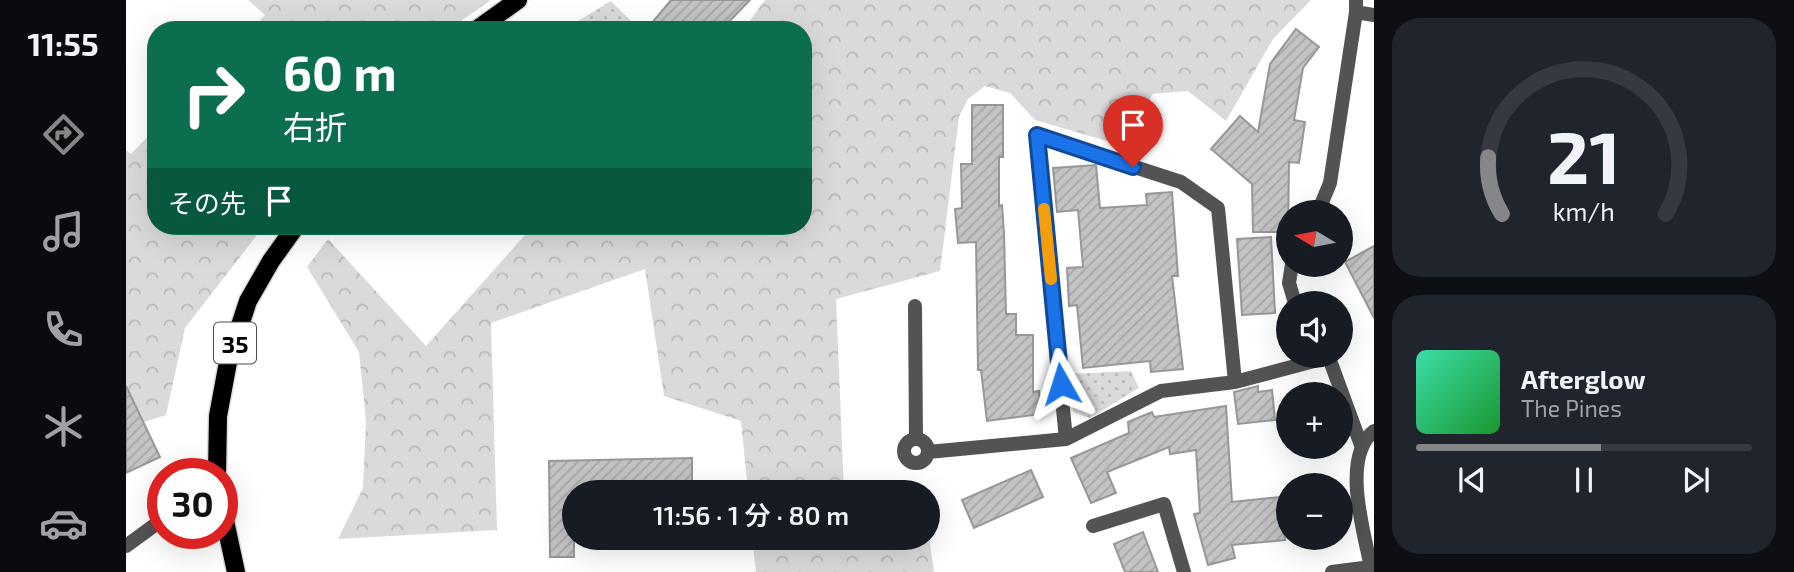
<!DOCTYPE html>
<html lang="ja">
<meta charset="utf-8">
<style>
:root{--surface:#171b24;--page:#20242c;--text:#f1f3f6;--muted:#9ea1a6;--line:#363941;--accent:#858687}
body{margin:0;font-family:"Exo 2","Noto Sans JP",sans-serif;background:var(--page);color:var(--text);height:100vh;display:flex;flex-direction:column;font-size:26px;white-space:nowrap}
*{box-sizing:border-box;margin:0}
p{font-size:23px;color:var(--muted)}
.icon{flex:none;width:38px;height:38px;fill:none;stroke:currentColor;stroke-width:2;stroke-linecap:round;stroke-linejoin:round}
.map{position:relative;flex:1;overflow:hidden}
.sheet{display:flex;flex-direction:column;gap:18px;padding:18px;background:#0d0f14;width:420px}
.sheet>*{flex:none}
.guide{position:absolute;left:21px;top:21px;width:665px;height:214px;border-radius:28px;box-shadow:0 7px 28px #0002;background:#0b6e4f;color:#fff;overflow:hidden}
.needle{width:46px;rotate:280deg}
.fabs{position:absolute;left:1150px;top:200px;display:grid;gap:14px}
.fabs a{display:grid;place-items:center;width:77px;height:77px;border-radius:50%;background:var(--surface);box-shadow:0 7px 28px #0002;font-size:35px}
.speed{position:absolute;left:21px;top:458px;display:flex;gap:14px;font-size:35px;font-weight:700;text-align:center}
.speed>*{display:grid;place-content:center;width:91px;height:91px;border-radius:50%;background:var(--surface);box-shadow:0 7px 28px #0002;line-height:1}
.speed .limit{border:10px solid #d22;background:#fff;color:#111}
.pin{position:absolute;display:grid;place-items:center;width:60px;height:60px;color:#fff;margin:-72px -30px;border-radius:50% 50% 50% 0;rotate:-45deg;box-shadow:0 0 7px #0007}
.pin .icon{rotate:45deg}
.me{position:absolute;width:77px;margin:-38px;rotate:354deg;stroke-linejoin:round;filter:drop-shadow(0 0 5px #0008)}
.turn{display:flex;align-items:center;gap:24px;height:147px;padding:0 21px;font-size:32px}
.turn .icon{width:91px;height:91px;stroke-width:2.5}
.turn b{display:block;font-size:49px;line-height:60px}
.then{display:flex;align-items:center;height:66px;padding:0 21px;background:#0003;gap:14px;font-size:26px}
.sheet .card{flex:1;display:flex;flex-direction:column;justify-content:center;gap:10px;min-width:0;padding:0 24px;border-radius:28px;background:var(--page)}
.sheet .dial{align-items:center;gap:0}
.dial svg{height:182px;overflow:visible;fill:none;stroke:var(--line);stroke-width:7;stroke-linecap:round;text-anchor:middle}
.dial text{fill:var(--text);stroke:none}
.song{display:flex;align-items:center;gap:21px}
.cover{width:84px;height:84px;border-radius:10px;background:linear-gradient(135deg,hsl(160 70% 55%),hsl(130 70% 35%))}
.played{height:7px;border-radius:4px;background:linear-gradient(90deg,var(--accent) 55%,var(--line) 55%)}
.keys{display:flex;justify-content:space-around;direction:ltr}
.trip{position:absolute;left:436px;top:480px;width:378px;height:70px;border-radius:35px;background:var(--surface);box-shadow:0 7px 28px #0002;font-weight:600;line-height:70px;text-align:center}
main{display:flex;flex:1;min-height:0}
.tabs{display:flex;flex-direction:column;width:126px;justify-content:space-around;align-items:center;background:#090b0e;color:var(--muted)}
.tabs .icon{width:49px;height:49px}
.tabs .on{color:var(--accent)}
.tabs b{font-size:32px;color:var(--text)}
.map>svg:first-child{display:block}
.grass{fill:url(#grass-dots)}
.forest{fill:url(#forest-crowns)}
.building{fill:url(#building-hatch);stroke:#979797;stroke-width:2}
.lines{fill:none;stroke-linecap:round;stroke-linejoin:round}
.primary-casing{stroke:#dbdbdb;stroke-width:21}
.minor{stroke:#535353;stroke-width:14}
.primary{stroke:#000;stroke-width:18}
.route-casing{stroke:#114b97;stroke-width:18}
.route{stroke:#1a73e8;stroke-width:12}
.slow{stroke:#f59e0b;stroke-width:12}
.labels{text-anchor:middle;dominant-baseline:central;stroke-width:7;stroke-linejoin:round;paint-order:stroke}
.shield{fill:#fff;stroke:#4c4c4c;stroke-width:2}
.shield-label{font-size:24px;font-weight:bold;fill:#000}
</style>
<main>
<nav class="tabs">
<b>11:55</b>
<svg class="icon on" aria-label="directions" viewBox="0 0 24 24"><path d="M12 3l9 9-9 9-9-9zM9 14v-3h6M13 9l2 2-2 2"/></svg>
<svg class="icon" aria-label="music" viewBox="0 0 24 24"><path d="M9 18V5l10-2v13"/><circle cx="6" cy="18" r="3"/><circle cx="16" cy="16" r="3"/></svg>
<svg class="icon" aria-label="phone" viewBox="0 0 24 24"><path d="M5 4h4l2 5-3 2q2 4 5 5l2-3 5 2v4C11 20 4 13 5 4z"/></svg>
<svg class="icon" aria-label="climate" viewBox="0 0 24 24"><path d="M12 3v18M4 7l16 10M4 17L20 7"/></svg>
<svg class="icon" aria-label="car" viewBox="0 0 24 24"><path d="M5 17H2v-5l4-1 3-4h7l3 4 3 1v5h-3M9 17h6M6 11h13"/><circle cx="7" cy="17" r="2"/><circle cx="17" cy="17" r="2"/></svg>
</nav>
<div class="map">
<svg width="1248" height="572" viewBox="0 0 1248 572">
<defs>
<pattern id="grass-dots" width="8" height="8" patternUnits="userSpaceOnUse" patternTransform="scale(1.75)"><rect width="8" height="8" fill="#dadada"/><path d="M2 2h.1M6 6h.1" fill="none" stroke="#b9b9b9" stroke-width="1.8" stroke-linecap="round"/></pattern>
<pattern id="forest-crowns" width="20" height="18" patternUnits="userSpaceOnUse" patternTransform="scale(1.75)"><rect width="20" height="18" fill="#dadada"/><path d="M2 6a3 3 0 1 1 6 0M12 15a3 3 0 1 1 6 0" fill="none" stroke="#b9b9b9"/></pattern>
<pattern id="building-hatch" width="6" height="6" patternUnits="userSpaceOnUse" patternTransform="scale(1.75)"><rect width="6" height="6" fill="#c3c3c3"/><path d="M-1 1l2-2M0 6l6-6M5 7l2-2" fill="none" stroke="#a6a6a6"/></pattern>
</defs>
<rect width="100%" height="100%" fill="#fff"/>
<path class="grass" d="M485,1L514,30H437Z
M1005,371L1013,388L964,418L947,412L945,374Z"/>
<path class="forest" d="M122,0H365L322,30H126L139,15Z
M639,0H1185L1147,39L1100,121L1062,91L1027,94L991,144L909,120L884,93L859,86L842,99L833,117L814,271L710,299L718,492H622L615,421L538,396L519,269L365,323L371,530L212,539L237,488L240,421L233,352L181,267L202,239L300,346L407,226H677V30H617Z
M30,128V226H138L59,328L40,415L0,428V150L5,154Z
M802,529L808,572H630L626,537H802Z"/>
<path class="building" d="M545,0H624L595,30H520Z
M1170,29L1193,47L1177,68L1168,120L1179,122L1173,163L1163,162L1162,232H1127L1126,184L1085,149L1114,116L1132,132L1144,64Z
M846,105H877V157H873V206L876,205L878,234L880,314H890V335H907V392L913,391L915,414L861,421L855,370H852L850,242L832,243L829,209L836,208L835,164H846Z
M970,165L974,208L1021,205L1020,194L1046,192L1052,276H1046L1057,369L1025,372L1024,361L957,368L951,305L943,306L941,268L957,267L952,210L931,212L927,168Z
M1145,237L1149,313L1116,315L1111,239Z
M1248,246V318L1219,262Z
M0,386L34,457L0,473Z
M1132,386V392L1146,390L1149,420L1112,424L1108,392Z
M1100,406L1106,502L1154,497L1159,540L1106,545L1109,558L1082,565L1068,514L1074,513L1070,450L1044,454L1043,447L981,472L990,493L965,503L945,458L1003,433L1002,422L1026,412L1028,417Z
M566,458V492H448V557H424L423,461Z
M905,470L917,497L848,528L836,500Z
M1017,532L1032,572H999L988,544Z"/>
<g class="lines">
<g class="primary-casing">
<path id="primary" d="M350,30L392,0
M91,474L92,416L102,362L122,301L145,261L170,226
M96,507L110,572"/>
</g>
<path class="minor" d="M1230,12L1248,15
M1192,212L1204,183L1230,12V0
M1166,264L1163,283L1169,303
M789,306L790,439
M1202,355L1235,445
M1109,382L1092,208L1055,182L910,135L940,439L1035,391L1109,382L1203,357
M778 451a12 12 0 1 1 24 0a12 12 0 1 1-24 0Z
M802,452L940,439
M967,526L1038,504L1058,572
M0,546L37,519
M1206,572L1245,567
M1246,572C1239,535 1214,458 1248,431"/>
<use href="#primary" class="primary"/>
</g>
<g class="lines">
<g class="route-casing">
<path id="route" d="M935,384L911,135L1007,167"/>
</g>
<use href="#route" class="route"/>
<path class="slow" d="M918,209L925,279"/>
</g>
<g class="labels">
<rect class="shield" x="88" y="322.5" width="42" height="41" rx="5"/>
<g class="shield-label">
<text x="109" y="343">35</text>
</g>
</g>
</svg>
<div class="fabs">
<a><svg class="needle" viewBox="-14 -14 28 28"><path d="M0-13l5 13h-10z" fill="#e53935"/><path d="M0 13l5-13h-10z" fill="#9ea1a6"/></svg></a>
<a><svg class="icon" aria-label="sound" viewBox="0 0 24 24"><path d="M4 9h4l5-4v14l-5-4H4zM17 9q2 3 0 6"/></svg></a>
<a>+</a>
<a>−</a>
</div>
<div class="speed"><div class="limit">30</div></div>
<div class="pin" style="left:1007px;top:167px;background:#d93025"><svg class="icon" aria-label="arrive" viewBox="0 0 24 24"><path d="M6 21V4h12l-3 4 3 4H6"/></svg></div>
<svg class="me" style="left:935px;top:384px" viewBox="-20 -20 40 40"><path d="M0-17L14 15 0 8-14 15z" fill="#1a73e8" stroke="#fff" stroke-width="4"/></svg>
<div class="trip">11:56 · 1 分 · 80 m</div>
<div class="guide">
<div class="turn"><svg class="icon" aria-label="right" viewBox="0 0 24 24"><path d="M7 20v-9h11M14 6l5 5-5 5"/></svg><div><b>60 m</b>右折</div></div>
<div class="then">その先<svg class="icon" aria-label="arrive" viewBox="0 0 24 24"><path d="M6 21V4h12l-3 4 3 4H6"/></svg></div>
</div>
</div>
<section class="sheet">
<div class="card dial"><svg viewBox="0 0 100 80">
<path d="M14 69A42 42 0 1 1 86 69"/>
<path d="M14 69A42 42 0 0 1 8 44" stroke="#858687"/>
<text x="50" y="56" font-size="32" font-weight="700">21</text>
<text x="50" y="72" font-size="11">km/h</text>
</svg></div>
<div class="card">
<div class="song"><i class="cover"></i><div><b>Afterglow</b><p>The Pines</p></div></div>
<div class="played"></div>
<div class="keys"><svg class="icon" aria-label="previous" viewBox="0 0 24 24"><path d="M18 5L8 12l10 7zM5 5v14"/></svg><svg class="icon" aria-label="pause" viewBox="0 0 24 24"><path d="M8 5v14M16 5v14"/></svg><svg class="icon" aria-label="next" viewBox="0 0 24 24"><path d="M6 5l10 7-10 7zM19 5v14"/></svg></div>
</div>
</section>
</main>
